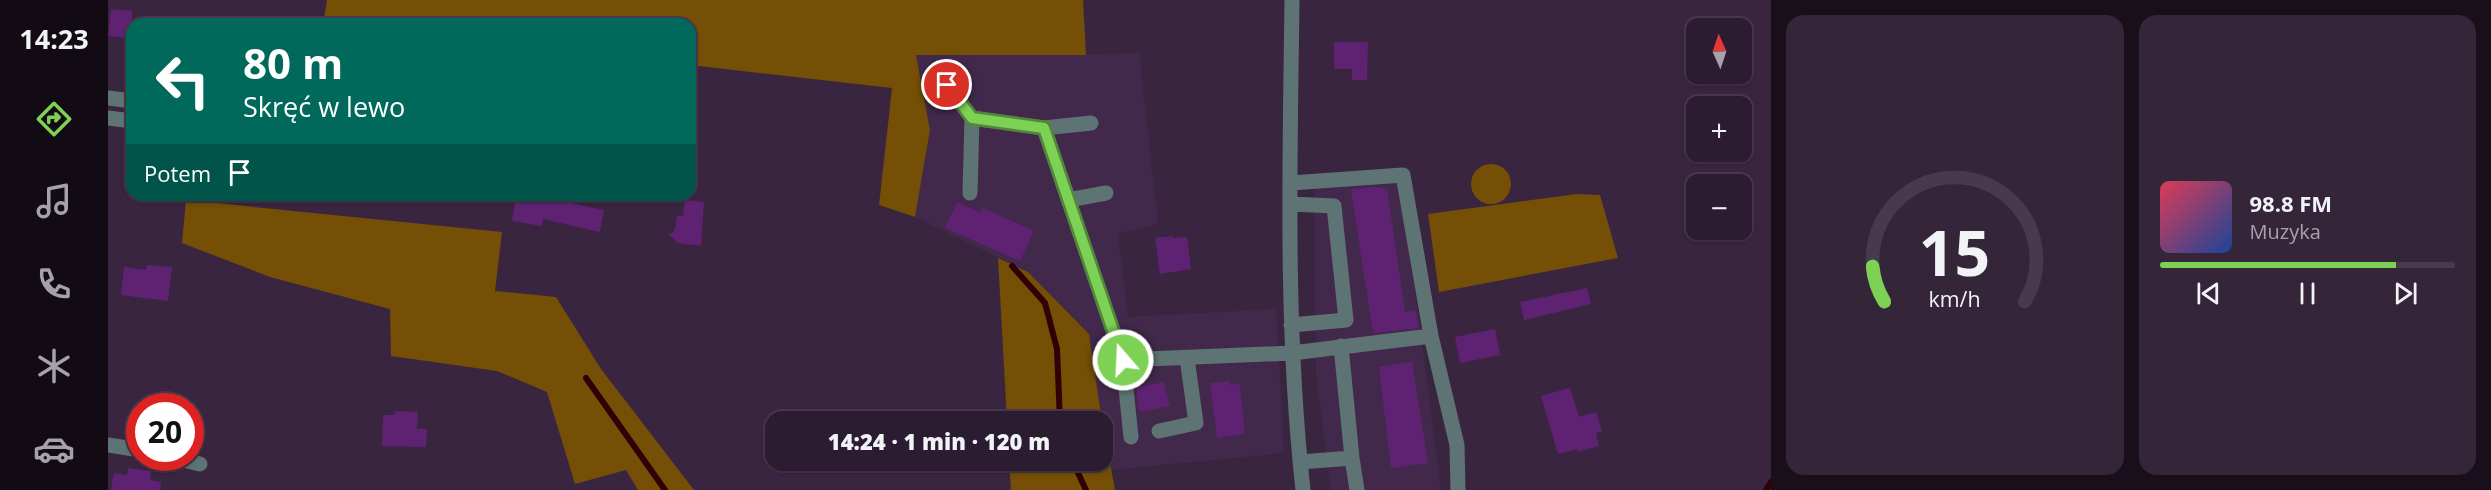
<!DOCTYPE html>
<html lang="pl">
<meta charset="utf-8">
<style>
:root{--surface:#2c1c31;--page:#342539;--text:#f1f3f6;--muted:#a6a1ab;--line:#483a4d;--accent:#7dd154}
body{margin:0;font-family:"Open Sans",sans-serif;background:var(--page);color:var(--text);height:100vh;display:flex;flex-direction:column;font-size:22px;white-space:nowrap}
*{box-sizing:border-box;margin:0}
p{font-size:20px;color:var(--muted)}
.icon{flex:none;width:33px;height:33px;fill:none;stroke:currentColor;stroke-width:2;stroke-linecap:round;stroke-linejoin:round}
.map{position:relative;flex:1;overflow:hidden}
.panel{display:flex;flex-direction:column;gap:15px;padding:15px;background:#180f1b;width:720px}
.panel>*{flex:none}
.guide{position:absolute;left:18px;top:18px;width:570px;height:183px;border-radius:18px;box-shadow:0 2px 4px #0004,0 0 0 2px var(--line);background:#00695c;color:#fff;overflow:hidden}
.needle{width:39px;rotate:357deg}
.controls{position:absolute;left:1578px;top:18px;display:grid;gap:12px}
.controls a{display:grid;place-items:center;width:66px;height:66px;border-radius:12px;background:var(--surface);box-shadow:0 2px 4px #0004,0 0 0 2px var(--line);font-size:30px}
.speed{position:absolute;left:18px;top:393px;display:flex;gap:12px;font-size:30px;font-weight:700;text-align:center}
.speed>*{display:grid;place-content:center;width:78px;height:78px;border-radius:50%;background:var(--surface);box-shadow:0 2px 4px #0004,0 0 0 2px var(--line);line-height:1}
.speed .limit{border:9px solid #d22;background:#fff;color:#111}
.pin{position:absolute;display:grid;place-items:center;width:51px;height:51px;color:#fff;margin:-26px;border:3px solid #fff;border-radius:50%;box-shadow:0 2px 6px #0007}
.me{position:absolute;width:66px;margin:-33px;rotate:341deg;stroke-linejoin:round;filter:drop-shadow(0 0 4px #0008)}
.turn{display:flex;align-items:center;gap:21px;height:126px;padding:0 18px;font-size:27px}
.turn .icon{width:78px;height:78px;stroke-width:2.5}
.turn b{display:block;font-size:42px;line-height:51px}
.then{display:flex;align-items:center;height:57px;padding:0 18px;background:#0003;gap:12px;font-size:22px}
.panel .card{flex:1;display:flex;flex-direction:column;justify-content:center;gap:9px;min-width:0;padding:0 21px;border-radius:18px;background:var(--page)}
.panel .dial{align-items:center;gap:0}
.dial svg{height:156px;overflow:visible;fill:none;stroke:var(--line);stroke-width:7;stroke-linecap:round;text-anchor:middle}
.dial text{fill:var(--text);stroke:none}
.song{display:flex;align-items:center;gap:18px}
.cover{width:72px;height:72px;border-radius:9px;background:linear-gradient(135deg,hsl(350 70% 55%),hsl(220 70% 35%))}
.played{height:6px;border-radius:3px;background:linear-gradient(90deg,var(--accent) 80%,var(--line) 80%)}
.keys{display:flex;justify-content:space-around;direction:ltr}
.panel .tiles{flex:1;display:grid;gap:15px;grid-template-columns:repeat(2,1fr)}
.trip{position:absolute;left:657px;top:411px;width:348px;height:60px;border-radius:18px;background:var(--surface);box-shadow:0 2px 4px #0004,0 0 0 2px var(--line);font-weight:800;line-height:60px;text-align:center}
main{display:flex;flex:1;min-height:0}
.menu{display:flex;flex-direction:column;width:108px;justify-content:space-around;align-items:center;background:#120b14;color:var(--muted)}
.menu .icon{width:42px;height:42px}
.menu .selected{color:var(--accent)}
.menu b{font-size:27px;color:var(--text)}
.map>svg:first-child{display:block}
.built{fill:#42294c}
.green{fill:#744f05}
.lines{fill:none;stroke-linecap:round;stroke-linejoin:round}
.stream{stroke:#300006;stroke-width:6}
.building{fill:#5f2273}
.minor{stroke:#5e7474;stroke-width:15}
.route-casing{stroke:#518837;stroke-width:15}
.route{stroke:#7dd154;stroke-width:10}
</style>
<main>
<nav class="menu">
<b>14:23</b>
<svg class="icon selected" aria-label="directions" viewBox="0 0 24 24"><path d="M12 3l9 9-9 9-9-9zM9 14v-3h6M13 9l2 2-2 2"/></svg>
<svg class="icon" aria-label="music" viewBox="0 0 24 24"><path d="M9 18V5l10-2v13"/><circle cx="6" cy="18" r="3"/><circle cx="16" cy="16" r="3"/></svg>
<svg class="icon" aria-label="phone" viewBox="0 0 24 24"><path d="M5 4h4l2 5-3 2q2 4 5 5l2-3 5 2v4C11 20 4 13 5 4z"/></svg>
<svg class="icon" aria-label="climate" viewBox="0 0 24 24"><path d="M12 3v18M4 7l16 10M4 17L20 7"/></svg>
<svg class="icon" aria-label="car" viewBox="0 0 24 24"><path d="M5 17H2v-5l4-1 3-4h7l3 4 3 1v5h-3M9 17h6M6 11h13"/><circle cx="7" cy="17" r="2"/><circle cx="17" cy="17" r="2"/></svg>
</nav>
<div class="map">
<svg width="1663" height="490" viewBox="0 0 1663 490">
<rect width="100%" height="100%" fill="#3a2541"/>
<path class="built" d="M1031,53L1050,224L1010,234L1020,317L1168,309L1176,453L1002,470L981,334L920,272L807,217L822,130L808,54L978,55Z
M1290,182L1310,314L1333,490H1223L1208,373L1206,189Z"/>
<path class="green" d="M219,0H975L978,55H808L822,130L807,217L771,205L784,88L582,65V24H249L216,19Z
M1363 184a20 20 0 1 1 40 0a20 20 0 1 1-40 0Z
M1469,194L1492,195L1510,258L1331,292L1320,214Z
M78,200L394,232L387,291L448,297L493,369L586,490H530L518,470L467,484L439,392L389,371L283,356L282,309L162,277L74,243Z
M890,258L920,272L981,334L994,421H899Z
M995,424L1007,490H903L901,461L994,460Z"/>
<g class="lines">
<path class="stream" d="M904,266L937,303L949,349L952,422
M478,378L557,490
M964,460L978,490
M1658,490L1663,482"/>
</g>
<path class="building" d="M3,9L24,11V39L0,36Z
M1226,42H1260L1259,80H1244V69H1226Z
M1268,187L1279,189L1297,312L1308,311L1311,328L1265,333L1243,189Z
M408,195H439L438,198L496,210L492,232L435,219L434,226L404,221Z
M577,200L596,202L593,246L570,243L561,235L567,230L569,216H575Z
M849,202L873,213L875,208L926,231L912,261L837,228Z
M1065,236V238L1079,237L1083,269L1052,274L1047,238Z
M39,265L64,267L60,301L13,295L16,267L38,270Z
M1479,288L1483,304L1416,320L1412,302Z
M1387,329L1392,355L1352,363L1347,337Z
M1304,362L1320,463L1283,468L1271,367Z
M1121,381V385L1132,384L1137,434L1109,438L1102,383Z
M1056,382L1062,406L1031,412L1028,387Z
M1462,388L1471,417L1488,412L1494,431L1488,433L1491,446L1470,452L1469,449L1450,454L1433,396Z
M287,411L310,412L309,429H319L318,447L274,446L275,415H287Z
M20,468L43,471L42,480L53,482L52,490H3L6,473L19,475Z"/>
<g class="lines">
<path class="minor" d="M1184,0C1182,163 1177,327 1195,490
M839,85L864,118
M0,98L24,101
M0,118L24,121
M936,128L983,123
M862,193L864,118L936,128L1015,360L1184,353L1323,336L1295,175L1183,183
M960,200L998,193
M1183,204L1226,206L1238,320L1183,325
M1323,336L1349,445L1350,490
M1015,360L1023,437
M1051,431L1088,423L1079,358
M0,445L32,450
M66,458L92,464
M1244,458L1249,490
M1192,462L1244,458L1233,346"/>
</g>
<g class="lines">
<g class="route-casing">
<path id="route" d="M839,85L864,118L936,128L1015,360"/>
</g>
<use href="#route" class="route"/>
</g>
</svg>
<div class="controls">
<a><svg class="needle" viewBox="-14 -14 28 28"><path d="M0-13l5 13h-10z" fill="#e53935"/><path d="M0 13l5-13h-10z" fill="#a6a1ab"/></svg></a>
<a>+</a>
<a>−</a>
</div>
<div class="speed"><div class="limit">20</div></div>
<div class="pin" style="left:839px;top:85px;background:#d93025"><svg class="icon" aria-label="arrive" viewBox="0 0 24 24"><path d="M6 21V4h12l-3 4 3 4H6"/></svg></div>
<svg class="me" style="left:1015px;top:360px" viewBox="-20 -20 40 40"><circle r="17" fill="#7dd154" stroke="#fff" stroke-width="3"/><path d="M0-11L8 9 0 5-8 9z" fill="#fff"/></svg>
<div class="trip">14:24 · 1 min · 120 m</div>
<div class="guide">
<div class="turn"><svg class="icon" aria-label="left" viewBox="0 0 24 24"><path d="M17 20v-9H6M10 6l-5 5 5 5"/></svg><div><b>80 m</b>Skręć w lewo</div></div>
<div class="then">Potem<svg class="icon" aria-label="arrive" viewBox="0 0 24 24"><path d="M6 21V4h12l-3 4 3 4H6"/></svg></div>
</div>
</div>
<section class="panel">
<div class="tiles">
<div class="card dial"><svg viewBox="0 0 100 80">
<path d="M14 69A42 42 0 1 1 86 69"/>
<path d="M14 69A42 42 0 0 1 8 51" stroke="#7dd154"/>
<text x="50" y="56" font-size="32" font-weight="700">15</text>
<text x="50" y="72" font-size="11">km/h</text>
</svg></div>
<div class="card">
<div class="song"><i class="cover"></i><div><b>98.8 FM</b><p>Muzyka</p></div></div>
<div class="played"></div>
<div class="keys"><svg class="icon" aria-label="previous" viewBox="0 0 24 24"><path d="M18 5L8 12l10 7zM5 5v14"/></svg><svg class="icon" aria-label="pause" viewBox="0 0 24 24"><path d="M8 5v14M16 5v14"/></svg><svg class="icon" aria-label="next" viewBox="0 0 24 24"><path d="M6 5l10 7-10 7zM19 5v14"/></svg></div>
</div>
</div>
</section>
</main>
